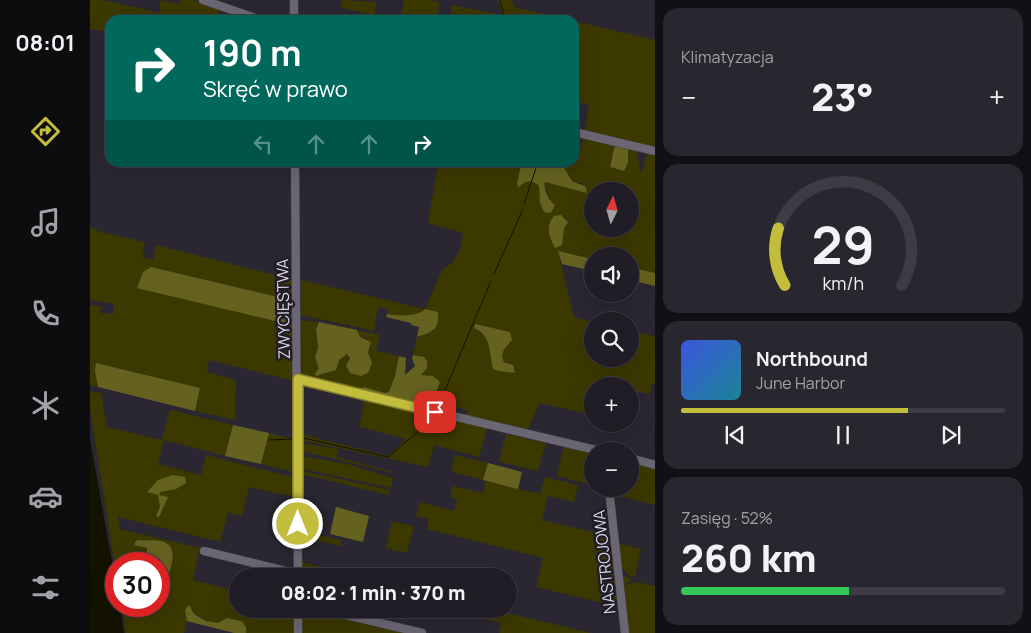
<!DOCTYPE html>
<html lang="pl">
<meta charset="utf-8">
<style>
:root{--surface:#201d26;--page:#28262e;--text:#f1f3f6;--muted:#a2a2a7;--line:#3d3b43;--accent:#c3bd3e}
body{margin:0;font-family:Manrope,sans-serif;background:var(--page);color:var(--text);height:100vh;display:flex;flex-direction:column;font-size:19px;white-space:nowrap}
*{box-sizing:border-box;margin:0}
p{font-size:16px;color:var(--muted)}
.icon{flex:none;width:28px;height:28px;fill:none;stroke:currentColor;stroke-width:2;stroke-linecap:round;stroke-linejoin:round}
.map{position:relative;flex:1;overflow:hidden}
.sheet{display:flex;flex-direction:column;gap:8px;padding:8px;background:#121015;width:376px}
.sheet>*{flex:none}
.banner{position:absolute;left:15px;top:15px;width:474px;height:152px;border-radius:15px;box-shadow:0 5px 20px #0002,0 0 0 1px var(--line);background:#00695c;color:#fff;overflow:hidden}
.needle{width:32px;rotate:5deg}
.tools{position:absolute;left:494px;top:182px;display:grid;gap:10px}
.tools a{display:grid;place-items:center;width:55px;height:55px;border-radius:50%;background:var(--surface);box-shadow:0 5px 20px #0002,0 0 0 1px var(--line);font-size:25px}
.speed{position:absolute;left:15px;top:552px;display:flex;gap:10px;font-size:25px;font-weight:700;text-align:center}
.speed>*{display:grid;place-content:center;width:65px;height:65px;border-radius:50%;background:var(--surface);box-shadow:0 5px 20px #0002,0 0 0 1px var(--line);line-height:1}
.speed .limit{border:8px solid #d22;background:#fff;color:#111}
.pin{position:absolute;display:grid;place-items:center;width:42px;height:42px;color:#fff;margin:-21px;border-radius:10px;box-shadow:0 2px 8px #0006}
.me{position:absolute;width:55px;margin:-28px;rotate:0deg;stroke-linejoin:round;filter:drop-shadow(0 0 4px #0008)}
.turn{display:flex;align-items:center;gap:18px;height:105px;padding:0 15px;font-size:22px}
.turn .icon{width:65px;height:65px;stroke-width:2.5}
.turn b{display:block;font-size:35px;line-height:42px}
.lanes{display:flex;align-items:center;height:48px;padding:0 15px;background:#0003;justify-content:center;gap:25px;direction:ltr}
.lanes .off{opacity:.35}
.big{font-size:38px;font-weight:800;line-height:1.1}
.sheet .widget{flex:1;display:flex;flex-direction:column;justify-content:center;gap:8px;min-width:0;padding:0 18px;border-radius:15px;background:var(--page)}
.sheet .dial{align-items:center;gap:0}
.dial svg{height:130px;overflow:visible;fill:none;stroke:var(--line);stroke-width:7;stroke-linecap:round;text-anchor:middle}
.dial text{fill:var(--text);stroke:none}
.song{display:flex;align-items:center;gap:15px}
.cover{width:60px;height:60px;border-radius:8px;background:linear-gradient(135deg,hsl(230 70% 55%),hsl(190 70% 35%))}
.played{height:5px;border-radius:2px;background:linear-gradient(90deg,var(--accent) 70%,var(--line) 70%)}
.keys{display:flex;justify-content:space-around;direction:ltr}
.heat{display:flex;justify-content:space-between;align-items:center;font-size:28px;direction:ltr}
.charge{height:8px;border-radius:4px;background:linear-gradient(90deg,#34c759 52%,var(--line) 0)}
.trip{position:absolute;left:139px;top:568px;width:288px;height:50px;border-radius:25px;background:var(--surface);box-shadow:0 5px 20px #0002,0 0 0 1px var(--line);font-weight:800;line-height:50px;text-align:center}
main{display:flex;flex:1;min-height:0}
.menu{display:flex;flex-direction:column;width:90px;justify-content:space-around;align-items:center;background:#0d0c0f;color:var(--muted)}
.menu .icon{width:35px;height:35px}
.menu .selected{color:var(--accent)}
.menu b{font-size:22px;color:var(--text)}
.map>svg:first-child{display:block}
.green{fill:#3b3800;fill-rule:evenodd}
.forest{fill:#656220}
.water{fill:#141200}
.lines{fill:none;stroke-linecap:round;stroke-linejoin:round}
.stream{stroke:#141200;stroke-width:1}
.minor-casing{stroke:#47444d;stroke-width:9}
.minor{stroke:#6a6673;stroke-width:8}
.route-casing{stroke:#7f7b28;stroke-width:12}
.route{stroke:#c3bd3e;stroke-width:9}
.labels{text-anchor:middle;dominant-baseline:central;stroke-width:5;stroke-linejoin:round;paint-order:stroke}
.street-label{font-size:16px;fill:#dbd9e0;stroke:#211d28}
</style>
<main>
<nav class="menu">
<b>08:01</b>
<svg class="icon selected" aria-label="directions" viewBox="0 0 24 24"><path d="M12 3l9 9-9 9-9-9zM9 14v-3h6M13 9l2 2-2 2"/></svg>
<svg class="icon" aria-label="music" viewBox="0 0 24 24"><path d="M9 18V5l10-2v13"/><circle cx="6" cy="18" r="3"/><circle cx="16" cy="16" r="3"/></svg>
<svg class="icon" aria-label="phone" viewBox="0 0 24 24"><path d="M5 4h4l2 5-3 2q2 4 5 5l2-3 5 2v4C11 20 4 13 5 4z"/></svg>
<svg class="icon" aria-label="climate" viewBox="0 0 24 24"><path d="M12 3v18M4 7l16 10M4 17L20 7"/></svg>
<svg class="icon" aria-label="car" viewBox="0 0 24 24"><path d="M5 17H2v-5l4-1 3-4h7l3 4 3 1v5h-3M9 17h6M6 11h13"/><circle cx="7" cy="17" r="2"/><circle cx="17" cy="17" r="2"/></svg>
<svg class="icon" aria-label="filters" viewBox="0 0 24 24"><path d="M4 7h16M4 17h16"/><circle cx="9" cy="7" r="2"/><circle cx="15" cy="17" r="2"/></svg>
</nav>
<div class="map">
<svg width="565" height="633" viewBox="0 0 565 633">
<rect width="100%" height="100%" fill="#2a2732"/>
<path class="green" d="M0,0H13L70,13V0L90,4V0H103L130,9L127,17L130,20H20V33L0,29Z
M252,0L286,2L285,16L250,7Z
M314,0H340L349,2L348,20H310Z
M408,0H422L424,7L480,20H360L362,5L412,15Z
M484,21L565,40V148L494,132L499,105L484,101Z
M493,138L525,145L520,167L534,171L538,158V148L546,150L551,174L557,153L565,154V273L540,267V256H502V259L468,251L484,317L502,322V359H540V331L565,336V384L562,383L560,394L548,392L540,424V386H502V415L450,403L437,431L376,416L378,411L352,402L348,410L346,409V400L344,394L348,387L343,376L331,375L337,368L331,356L323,355L327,337L344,331L335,309C328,317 307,316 297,314L298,309L288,307L284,331L211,315V280L335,309L352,270L363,262L370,250L373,233L338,223L348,163H436L433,167V183C439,179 444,181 449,186L450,203L461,202L454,183L493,184L482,181C474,170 461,167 449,168L447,163L484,162V159L488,160ZM502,191H540V229H502ZM473,217L477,219V225L463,243L459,232L461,219ZM384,328L422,340C416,347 409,353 414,362L420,363L425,373L420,372L401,360C403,347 396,334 384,328Z
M0,227L10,232L55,242L52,257L63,260L66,245L201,279V300L61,267L53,272L47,287L202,325L204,381L119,360L117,372L146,380L145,420L105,411L110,388L7,363L5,371L8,387L0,385V305L11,306L10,313L23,314L24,307L23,304L0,300Z
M211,320L229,322L226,329L228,348L225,357L232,375L246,370L249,360L256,354L260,355L256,365L260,373L282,363L278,352L281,347L277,339L270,337L267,330L290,335L286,351L309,356L305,376L299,392L295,393L274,387L269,391L212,377Z
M0,391L11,393L17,427L72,440L80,410L143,425L135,456L74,440L68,464L111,475L116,455L203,477L204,497L159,487L152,516L138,513L130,542L28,517L30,529L110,548L103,580L147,591L148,609H204V633H156V627L152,621L137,618L128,623H121L104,614L102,609L95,610L97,621L94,633H36L32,606H44L49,608L69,606C69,603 68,598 69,594C72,574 90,570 78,544L62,540H49L44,545L57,548L56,564H43L42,558L29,561L31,564H26V573L0,409Z
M275,398L397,428L389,457L344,445L338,467L211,440V435H214L298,456L316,439L269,427Z
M179,433L203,439V472L171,464Z
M416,434L456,443L448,471L409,462Z
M211,443L248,449L246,457L304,472L303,473L211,451Z
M474,447L502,453V485L467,476Z
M365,455L398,463L393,480L361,472Z
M211,456L257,464L303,478L301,488L213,469L211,468Z
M540,462L565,468V505L521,494L520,489H540Z
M213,471L300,490L299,495L211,474Z
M455,477L488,485L484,502L458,496L452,520L523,537L530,607L446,587L453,558L337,529L339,519L326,516L330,502L364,511L367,499L360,497L363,486L393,493L396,481L450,494Z
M302,521L324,526L317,553L296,548Z
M211,531L252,540L251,546L211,537Z
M527,543L551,549L545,577C528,573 529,557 527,543Z
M211,562L270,576H225L211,573Z
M531,573L542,580L533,585L547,582L565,586V633H537Z
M211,609H222L322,633H211Z
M356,609H402L501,633H409L411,623Z"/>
<path class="forest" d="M525,145L538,148V162L534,171L520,167Z
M436,163H448L450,168L465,166L474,168L482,181L496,187L497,193L455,182C453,189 459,201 465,205L461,213L454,212L450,203L449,186C442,179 436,180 429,187L427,184L430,169Z
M471,215L478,222L474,229L472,245L465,248C459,236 455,226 464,216Z
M468,251L502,259V271L472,264Z
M61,267L201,300L202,325L47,288L53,272Z
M540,267L565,273V286L540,280Z
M335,309L348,312C349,330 343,332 327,337L329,327L321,325V323L296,317L297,314C307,316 328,317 335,309Z
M229,322L267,330L270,337L281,342L278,352L282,363L278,373L271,376L260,373L256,365L260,358L257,354L249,360L246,370L226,376L225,373L229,369L225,357L228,348L226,329Z
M385,324L420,332L422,340C416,347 409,353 414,362L423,365L425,373L409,371L403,369C399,352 402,336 384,328Z
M323,355L334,357L337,361V368L331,375L343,376L350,382L344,397L348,401L346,409L269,391L274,387L295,393L299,392L305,376L309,356L316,358L315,375L325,366L322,359Z
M6,363L110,388L105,411L8,387L5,371Z
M143,425L179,433L171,464L135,456Z
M398,463L432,472L428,489L393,480Z
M83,475L95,477L96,483L86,489L70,492L69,495L78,497L69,517L66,516L70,507L68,495L57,492L68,480Z
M246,507L279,516L273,542L240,534Z
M49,540C58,541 72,538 79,545C89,555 76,584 69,592V564H56L57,548L44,545L46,541Z
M99,605L104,614L116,621L128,623L137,618L152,621L156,627V633H144L97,621L95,610Z"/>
<path class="water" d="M0,439L26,584V606H30L34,633H0Z"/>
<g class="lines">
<path class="stream" d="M410,0L415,20
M434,204L448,162
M404,274L433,209
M348,407L401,281
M213,438L298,457L343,419
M179,440L202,439"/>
<g class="minor-casing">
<path id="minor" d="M113,0L171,20
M204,0V20
M484,132L565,151
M205,162L208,576
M208,379L510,451
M540,458L565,465
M519,489L535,633
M114,551L208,574
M208,609V633
M231,609L332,633"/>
</g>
<use href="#minor" class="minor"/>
</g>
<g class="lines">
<g class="route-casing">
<path id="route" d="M208,524V379L345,412"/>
</g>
<use href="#route" class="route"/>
</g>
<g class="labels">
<g class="street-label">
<text transform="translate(193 309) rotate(-91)">ZWYCIĘSTWA</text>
<text transform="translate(514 562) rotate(-96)">NASTROJOWA</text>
</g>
</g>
</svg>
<div class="tools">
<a><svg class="needle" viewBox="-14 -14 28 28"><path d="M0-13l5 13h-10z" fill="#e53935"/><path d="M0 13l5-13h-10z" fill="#a2a2a7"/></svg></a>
<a><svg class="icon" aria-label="sound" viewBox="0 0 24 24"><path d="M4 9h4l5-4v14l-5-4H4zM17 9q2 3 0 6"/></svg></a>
<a><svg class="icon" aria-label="search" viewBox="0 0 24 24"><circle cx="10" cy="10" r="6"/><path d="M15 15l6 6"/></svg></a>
<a>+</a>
<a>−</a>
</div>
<div class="speed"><div class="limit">30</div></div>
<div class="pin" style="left:345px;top:412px;background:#d93025"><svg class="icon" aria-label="arrive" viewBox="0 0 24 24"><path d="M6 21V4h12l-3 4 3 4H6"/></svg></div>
<svg class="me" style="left:208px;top:524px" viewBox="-20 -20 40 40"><circle r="17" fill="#c3bd3e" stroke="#fff" stroke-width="3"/><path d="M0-11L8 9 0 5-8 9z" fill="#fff"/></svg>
<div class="trip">08:02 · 1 min · 370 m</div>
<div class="banner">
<div class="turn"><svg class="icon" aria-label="right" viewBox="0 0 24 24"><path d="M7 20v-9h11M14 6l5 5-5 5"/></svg><div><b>190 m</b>Skręć w prawo</div></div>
<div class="lanes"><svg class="icon off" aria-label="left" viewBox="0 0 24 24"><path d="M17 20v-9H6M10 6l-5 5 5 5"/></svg><svg class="icon off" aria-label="ahead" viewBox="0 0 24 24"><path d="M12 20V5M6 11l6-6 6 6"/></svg><svg class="icon off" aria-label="ahead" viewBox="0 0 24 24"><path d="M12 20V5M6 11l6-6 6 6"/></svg><svg class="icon" aria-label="right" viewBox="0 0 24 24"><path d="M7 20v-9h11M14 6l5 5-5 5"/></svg></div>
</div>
</div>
<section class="sheet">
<div class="widget"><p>Klimatyzacja</p>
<div class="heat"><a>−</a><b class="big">23°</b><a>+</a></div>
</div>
<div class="widget dial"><svg viewBox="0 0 100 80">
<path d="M14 69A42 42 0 1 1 86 69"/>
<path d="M14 69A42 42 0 0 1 10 34" stroke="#c3bd3e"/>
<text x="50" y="56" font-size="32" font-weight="700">29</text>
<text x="50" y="72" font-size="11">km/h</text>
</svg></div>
<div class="widget">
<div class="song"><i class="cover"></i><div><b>Northbound</b><p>June Harbor</p></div></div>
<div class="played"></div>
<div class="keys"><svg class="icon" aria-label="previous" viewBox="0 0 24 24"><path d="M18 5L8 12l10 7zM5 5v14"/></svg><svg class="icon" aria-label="pause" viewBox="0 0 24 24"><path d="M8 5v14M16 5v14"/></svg><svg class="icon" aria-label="next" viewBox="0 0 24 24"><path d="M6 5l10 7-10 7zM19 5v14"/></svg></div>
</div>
<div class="widget"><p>Zasięg · 52%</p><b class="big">260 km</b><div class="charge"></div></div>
</section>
</main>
